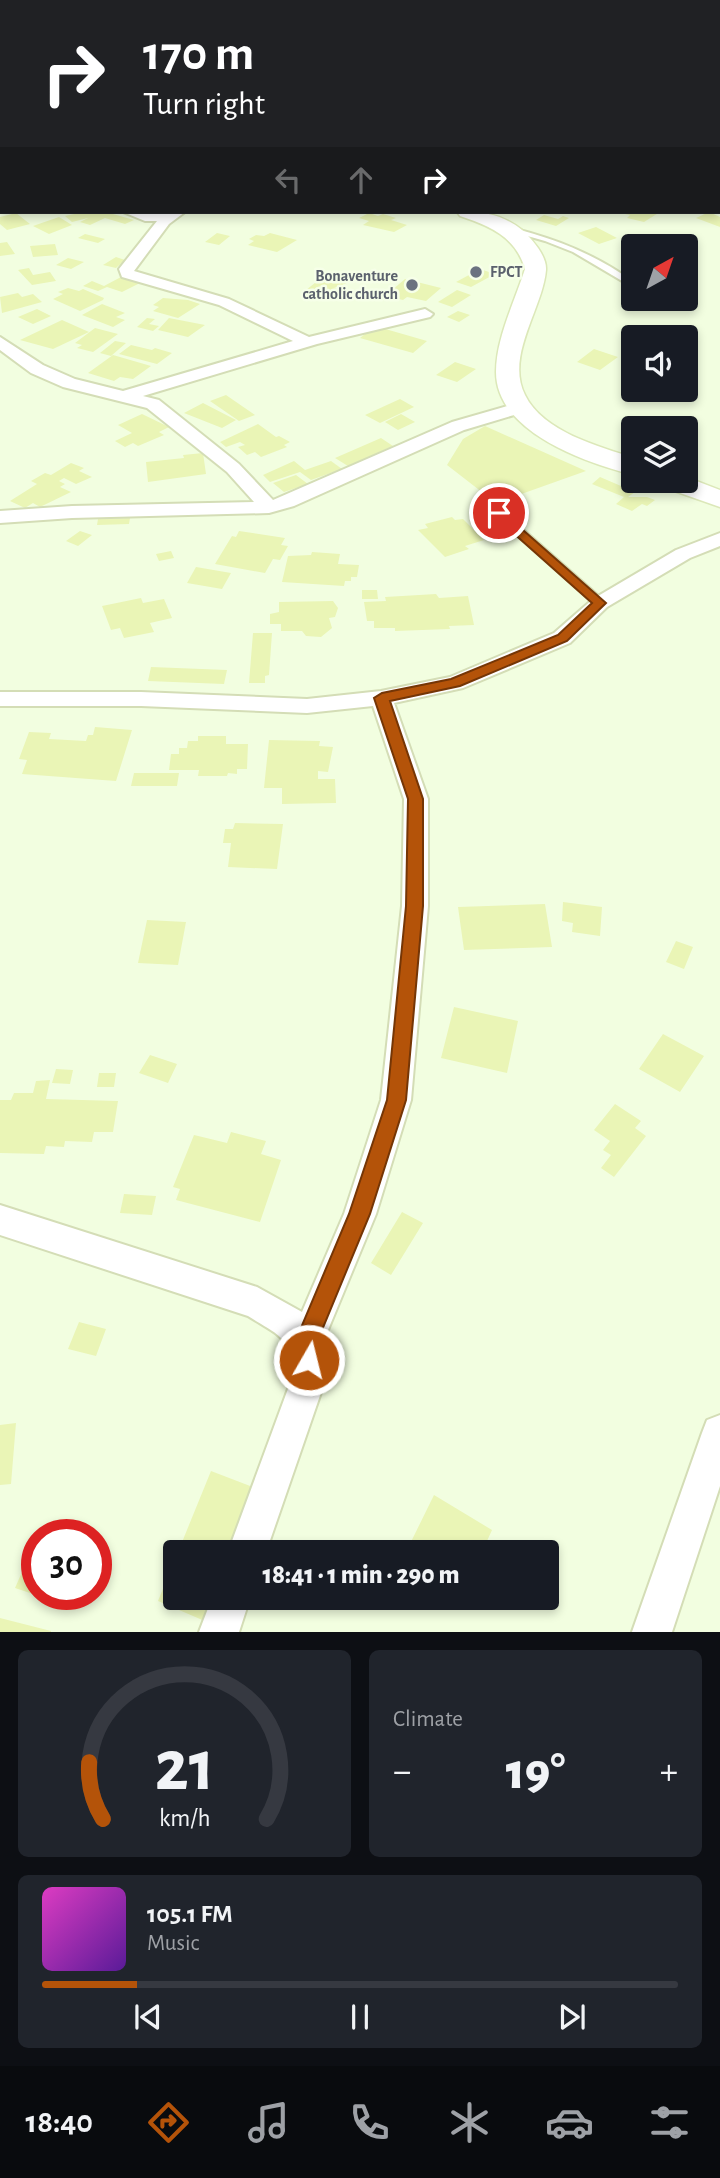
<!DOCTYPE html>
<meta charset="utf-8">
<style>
:root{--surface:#171b24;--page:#20242c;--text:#f1f3f6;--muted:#9ea1a6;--line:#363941;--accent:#b45309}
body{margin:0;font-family:"Alegreya Sans",sans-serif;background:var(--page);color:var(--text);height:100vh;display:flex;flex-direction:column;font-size:26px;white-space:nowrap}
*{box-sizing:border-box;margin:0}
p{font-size:23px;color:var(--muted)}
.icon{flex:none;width:38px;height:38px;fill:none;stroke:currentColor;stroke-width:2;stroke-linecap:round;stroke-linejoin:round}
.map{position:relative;height:1632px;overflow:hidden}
.details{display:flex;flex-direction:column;gap:18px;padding:18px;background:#0d0f14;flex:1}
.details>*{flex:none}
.guide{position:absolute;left:0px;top:0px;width:721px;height:214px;box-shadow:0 4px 10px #0003;background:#202124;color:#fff;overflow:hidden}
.needle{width:46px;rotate:40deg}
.tools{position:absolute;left:621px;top:234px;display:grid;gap:14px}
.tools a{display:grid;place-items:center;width:77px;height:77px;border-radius:7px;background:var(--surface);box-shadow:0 4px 10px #0003;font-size:35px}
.speed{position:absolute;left:21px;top:1519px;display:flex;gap:14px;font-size:35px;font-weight:700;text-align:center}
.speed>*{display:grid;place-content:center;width:91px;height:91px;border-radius:50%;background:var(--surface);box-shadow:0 4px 10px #0003;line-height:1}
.speed .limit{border:10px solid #d22;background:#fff;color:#111}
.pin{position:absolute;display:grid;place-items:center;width:60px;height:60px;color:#fff;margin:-30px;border:4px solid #fff;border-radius:50%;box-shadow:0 2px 7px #0007}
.me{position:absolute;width:77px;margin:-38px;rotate:8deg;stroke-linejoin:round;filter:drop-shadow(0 0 5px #0008)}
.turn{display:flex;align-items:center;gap:24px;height:147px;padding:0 28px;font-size:32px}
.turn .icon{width:91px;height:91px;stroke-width:2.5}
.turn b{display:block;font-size:49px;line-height:60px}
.lanes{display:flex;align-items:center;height:66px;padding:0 28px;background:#0003;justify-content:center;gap:35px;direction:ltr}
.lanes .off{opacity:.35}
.big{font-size:52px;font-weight:800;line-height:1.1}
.details .tile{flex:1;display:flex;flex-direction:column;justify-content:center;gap:10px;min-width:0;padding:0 24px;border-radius:10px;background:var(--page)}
.details .dial{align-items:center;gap:0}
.dial svg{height:182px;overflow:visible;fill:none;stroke:var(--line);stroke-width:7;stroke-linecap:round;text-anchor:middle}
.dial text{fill:var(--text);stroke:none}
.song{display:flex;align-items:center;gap:21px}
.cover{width:84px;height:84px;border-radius:10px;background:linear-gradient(135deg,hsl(310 70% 55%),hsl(270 70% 35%))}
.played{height:7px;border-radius:4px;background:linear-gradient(90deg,var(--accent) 15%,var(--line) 15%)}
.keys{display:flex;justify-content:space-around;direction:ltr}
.heat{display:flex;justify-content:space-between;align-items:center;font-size:38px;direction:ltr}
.details .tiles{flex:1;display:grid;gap:18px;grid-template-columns:1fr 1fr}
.tile:last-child{grid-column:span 2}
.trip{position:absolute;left:163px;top:1540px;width:396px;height:70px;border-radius:7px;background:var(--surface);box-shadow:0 4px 10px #0003;font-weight:800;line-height:70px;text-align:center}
.dock{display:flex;height:112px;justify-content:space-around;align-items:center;background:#090b0e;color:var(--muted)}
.dock .icon{width:49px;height:49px}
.dock .on{color:var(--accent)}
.dock b{font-size:32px;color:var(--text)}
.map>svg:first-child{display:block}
.building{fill:#eaf5b6}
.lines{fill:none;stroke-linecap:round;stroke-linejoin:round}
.lane-casing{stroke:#d4ddb6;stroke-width:4}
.street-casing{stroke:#d4ddb6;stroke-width:4}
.secondary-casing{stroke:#dce8b9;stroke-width:3}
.lane{fill:#fff;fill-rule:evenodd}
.street{fill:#fff;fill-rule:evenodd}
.secondary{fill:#fff;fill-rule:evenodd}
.route{fill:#b45309;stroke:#753606;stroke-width:2}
.worship-dot{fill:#6b7280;stroke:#f6ffe8;stroke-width:2.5}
.labels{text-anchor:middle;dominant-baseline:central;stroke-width:5;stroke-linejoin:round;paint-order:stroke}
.far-worship-label{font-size:16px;font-weight:bold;fill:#5b616d;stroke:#f6ffe8;text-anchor:start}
</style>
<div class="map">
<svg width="720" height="1632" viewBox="0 0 720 1632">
<rect width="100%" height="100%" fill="#f2fee0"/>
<path class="building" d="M83,212H106L134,220L125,224L105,218L90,225L80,222L88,218L72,222L65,216Z
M627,212H660L644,222L627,218L630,215L625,214Z
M709,212L720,217V227L696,218Z
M16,213L30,224L7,230L0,224V217Z
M369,213L378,216L383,214L396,218L391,220L407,225L394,232L363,225L369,221L359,218Z
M544,215L558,219L563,216L569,218L556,226L536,220Z
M59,217L72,225L49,234L33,226Z
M596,227L617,238L599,244L578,233Z
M217,233L230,236L219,245L205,242Z
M270,233L297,240L277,252L248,245L254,241L249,239L256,235L264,236Z
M85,234L105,239L98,243L78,238Z
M7,242L15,254L0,256V243Z
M55,244L58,255L33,257L30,246Z
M116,257L125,260L116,268L103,265Z
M68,258L84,262L71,269L56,265Z
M29,268L33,275L50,272L56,281L32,285L18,270Z
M480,269L495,274L471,287L456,282Z
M330,271L343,275L336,280L347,283L334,288L347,292L339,298L306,290Z
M121,277L140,283L122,292L107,287L98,291L83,286L92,281L104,286Z
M405,279L441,288L426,301L407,297L403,300L385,296Z
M68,288L79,291L83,289L104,298L103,300L80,311L53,299L63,294L58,292Z
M457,290L471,295L452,307L438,302Z
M18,293L22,297L33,294L42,302L2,313L0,297Z
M163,298L188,300L200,304L178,318L153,311L159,307L153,305Z
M102,304L125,313L116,317L125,320L113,327L82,315Z
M37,309L51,316L33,324L18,317Z
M458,311L470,315L459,322L447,317Z
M147,318L155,319L149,324L159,326L153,331L137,327Z
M169,318L205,325L188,337L158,330Z
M62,320L89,332L53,349L20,340Z
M375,326L427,341L413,353L360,338Z
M649,327L666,332L659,337L642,331Z
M95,328L118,334L93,352L77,348L82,345L75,343Z
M115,341L126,343L111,356L100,353Z
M131,345L152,350L155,348L172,353L157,364L119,354Z
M594,349L618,357L600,370L577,362Z
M113,355L151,366L133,379L120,377L114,381L88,373Z
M455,362L476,369L457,382L436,375Z
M226,395L255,415L239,421L210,401Z
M400,399L414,407L380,423L365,415Z
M203,403L236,420L222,428L184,413Z
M142,414L169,427L159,432L164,435L138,446L133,443L125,447L115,441L132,433L118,425Z
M401,414L415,422L398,430L385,422Z
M258,424L276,437L279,436L290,442L284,445L287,447L261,457L255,452L247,455L238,447L245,445L240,442L226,447L220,442Z
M485,426L586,471L496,503L447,465L463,439Z
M381,438L393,446L348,466L335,458Z
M203,453L206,474L148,482L146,462L184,458L183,455Z
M294,461L305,470L331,461L342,469L311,480L300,472L270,482L263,475Z
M71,463L84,468L79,471L92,477L76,484L64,478L59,481L65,484L60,487L71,492L40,507L33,503L25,508L10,501L37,484L31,481L45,473L51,475Z
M296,475L308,484L284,492L273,483Z
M600,477L635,492L628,497H647L655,500L647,506L642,504L632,511L616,504L624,497L592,484Z
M452,517L455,520L463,519L484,540L465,546L469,549L445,557L418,530L428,528L425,524Z
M130,518L129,524L97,525L98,519Z
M80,531L92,535L78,546L66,541Z
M239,531L285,538L281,545L288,546L280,560L273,559L265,573L215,564L232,536L236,537Z
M171,551L174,558L159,561L156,554Z
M312,552L340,554L338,564L359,565L357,577H351V581H345L344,586L282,582L288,556L311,555Z
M196,567L231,573L222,589L187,583Z
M362,590H377L378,599H362Z
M436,594L439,598L468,596L474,625L449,626L450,629L395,631V628H374V621H367L364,602L386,601L385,597Z
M141,598L143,603L164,599L172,618L150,623L154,632L124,638L120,628L111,630L102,606Z
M333,601L338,608L335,617L329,618L332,628L321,637L306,636L302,631H281V624H270V614L279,612V602Z
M253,633H272L269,675L265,676V683H249Z
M151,667L227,670L224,684L148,681Z
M95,727L132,730L116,781L22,774L27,760L19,759L29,732L51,733L49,739L86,741L88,735H93Z
M198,736H226V744H248L247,769H237V774L228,773L227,776H198L199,770H169L171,754H179V748H187L188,741H198Z
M269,740L320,741L319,746L333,747L328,772L318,771V779H335L336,803L282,804V788H264Z
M134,773H179L177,786H131Z
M235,823L283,824L277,869L228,867L231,843H223L225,829H233Z
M563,902L602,907L600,936L572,932L573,923L562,921Z
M545,904L552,947L464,950L458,907Z
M147,920L186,922L178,965L138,963Z
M676,941L693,947L684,969L666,962Z
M454,1007L518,1021L507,1073L441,1058Z
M663,1034L704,1056L680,1092L639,1069Z
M150,1055L177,1064L168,1083L139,1073Z
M56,1069L73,1070L70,1084L52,1083Z
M99,1073H116L114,1087H97Z
M50,1080L46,1099L118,1101L113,1132H94L92,1142L65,1141L64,1147L46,1146L44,1154L0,1153V1100H11L14,1093H33L36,1081Z
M615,1104L641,1121L635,1128L646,1136L614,1177L601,1168L611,1155L603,1150L610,1141L594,1130Z
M231,1132L266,1141L261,1154L281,1160L260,1222L176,1200L180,1189L173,1187L194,1135L227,1143Z
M124,1194L156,1196L152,1215L120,1213Z
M402,1212L423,1223L391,1275L371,1263Z
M79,1322L106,1329L96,1356L68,1349Z
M16,1423L11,1484L0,1485V1425Z
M211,1471L258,1489L234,1552H178Z
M434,1495L492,1530L482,1552H406Z
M29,1556L37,1559V1594H84L78,1609L15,1588Z
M175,1559V1598H217L207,1622L158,1601Z
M0,1618L51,1631V1632H0Z"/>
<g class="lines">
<g class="lane-casing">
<path id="lane" d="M512,228C559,240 594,254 634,282V288L573,252L545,241L510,231L508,230Z
M499,510L502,511L604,601V605H596L496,515L494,513Z"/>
</g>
<g class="street-casing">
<path id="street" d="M200,0H215L199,2Z
M225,0H239L240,2H226Z
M456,0H468L455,2Z
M719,7H720V13H719Z
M719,30H720V36H719Z
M719,64H720V70H719Z
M123,212H185L169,224L134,271L229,299L309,337L425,309L433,314L430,317L317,344L143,396L159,400L239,464L273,500L452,422L518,403L527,408L524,412L464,430L294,506L269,513L72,518L0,523V511L72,506L254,502L227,472L147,408L63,387L31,373L0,350V337L43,365L75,379L123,391L293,341L219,305L122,277L119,269L157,221H145Z
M720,533V546L690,558L607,607L570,643L463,688L394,703L428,799V906L411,1100L376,1214L323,1342L326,1378L266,1552H228L292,1378C288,1334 284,1339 248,1316L0,1235V1205L257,1287L302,1312L344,1214L381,1100L402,906L404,799L373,706L307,713L141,706H0V692H141L307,699L381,691L450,677L554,633L593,599L676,550Z
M720,1415V1486L672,1632H632L702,1433L707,1420Z
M212,1598H250L239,1632H199Z"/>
</g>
<g class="secondary-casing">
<path id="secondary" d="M74,0H102L103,2H75Z
M457,212C482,211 502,214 522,230C532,239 547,256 546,270C543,308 505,356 525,395C543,432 598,446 634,458V475C586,463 496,432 496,372C496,338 515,301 525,269C516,237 490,226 460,216Z
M686,477L720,490V507L663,487L659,481H686Z"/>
</g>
<use href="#lane" class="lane"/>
<use href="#street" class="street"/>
<use href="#secondary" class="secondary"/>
</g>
<path class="route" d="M499,509L606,603L567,641L460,686L390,701L423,799V906L406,1100L370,1214L317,1342L320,1360L316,1368L309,1371L301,1368L295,1342L349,1214L387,1100L406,906L408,799L374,698L382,693L451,679L558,635L592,603L494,516L493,513Z"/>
<g class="worship-dot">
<circle cx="476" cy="272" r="7"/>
<circle cx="412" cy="285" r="7"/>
</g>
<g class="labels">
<g class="far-worship-label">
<text x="490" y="272">FPCT</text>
<text x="398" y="276" text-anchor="end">Bonaventure<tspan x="398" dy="18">catholic church</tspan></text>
</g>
</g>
</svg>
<div class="tools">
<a><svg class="needle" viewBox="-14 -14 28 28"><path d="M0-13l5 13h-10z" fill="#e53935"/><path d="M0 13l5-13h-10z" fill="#9ea1a6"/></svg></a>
<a><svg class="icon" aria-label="sound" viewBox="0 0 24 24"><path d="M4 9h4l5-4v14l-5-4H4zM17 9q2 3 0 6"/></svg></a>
<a><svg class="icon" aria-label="layers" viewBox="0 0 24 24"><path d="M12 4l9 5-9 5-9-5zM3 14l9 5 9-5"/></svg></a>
</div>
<div class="speed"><div class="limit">30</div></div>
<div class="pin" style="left:499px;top:513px;background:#d93025"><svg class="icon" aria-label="arrive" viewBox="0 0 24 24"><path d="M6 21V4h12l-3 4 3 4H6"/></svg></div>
<svg class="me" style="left:309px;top:1360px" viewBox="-20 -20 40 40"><circle r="17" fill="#b45309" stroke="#fff" stroke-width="3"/><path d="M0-11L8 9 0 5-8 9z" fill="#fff"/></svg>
<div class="trip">18:41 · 1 min · 290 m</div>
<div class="guide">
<div class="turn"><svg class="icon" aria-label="right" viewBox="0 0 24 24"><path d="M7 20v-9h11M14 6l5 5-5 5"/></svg><div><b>170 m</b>Turn right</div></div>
<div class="lanes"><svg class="icon off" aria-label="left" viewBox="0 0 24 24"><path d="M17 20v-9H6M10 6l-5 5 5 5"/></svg><svg class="icon off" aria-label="ahead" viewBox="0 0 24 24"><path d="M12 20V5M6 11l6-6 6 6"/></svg><svg class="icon" aria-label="right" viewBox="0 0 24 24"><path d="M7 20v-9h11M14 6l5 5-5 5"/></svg></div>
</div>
</div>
<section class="details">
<div class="tiles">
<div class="tile dial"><svg viewBox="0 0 100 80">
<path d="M14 69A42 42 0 1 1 86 69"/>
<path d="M14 69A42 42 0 0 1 8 44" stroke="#b45309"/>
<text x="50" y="56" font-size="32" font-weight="700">21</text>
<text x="50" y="72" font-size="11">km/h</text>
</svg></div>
<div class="tile"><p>Climate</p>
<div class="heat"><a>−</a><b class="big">19°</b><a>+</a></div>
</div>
<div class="tile">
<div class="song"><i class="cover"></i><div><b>105.1 FM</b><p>Music</p></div></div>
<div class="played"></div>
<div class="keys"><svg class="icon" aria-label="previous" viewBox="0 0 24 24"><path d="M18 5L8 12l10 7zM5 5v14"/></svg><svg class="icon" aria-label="pause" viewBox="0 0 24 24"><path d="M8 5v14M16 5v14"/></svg><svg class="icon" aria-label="next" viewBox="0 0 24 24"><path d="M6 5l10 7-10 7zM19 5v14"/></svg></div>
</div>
</div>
</section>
<nav class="dock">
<b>18:40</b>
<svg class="icon on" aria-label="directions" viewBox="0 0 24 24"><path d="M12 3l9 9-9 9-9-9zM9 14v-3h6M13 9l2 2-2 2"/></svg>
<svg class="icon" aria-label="music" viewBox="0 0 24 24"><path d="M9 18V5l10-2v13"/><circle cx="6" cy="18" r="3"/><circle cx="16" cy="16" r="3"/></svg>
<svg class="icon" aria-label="phone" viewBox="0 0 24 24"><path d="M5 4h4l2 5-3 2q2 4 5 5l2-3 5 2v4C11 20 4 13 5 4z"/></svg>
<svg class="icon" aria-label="climate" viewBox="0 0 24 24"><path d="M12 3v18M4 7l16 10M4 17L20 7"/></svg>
<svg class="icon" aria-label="car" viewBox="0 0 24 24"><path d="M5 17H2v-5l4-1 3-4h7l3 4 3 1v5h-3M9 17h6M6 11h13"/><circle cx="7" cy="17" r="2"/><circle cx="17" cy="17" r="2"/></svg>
<svg class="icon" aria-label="filters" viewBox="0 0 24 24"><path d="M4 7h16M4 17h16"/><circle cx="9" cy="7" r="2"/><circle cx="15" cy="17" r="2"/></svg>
</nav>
